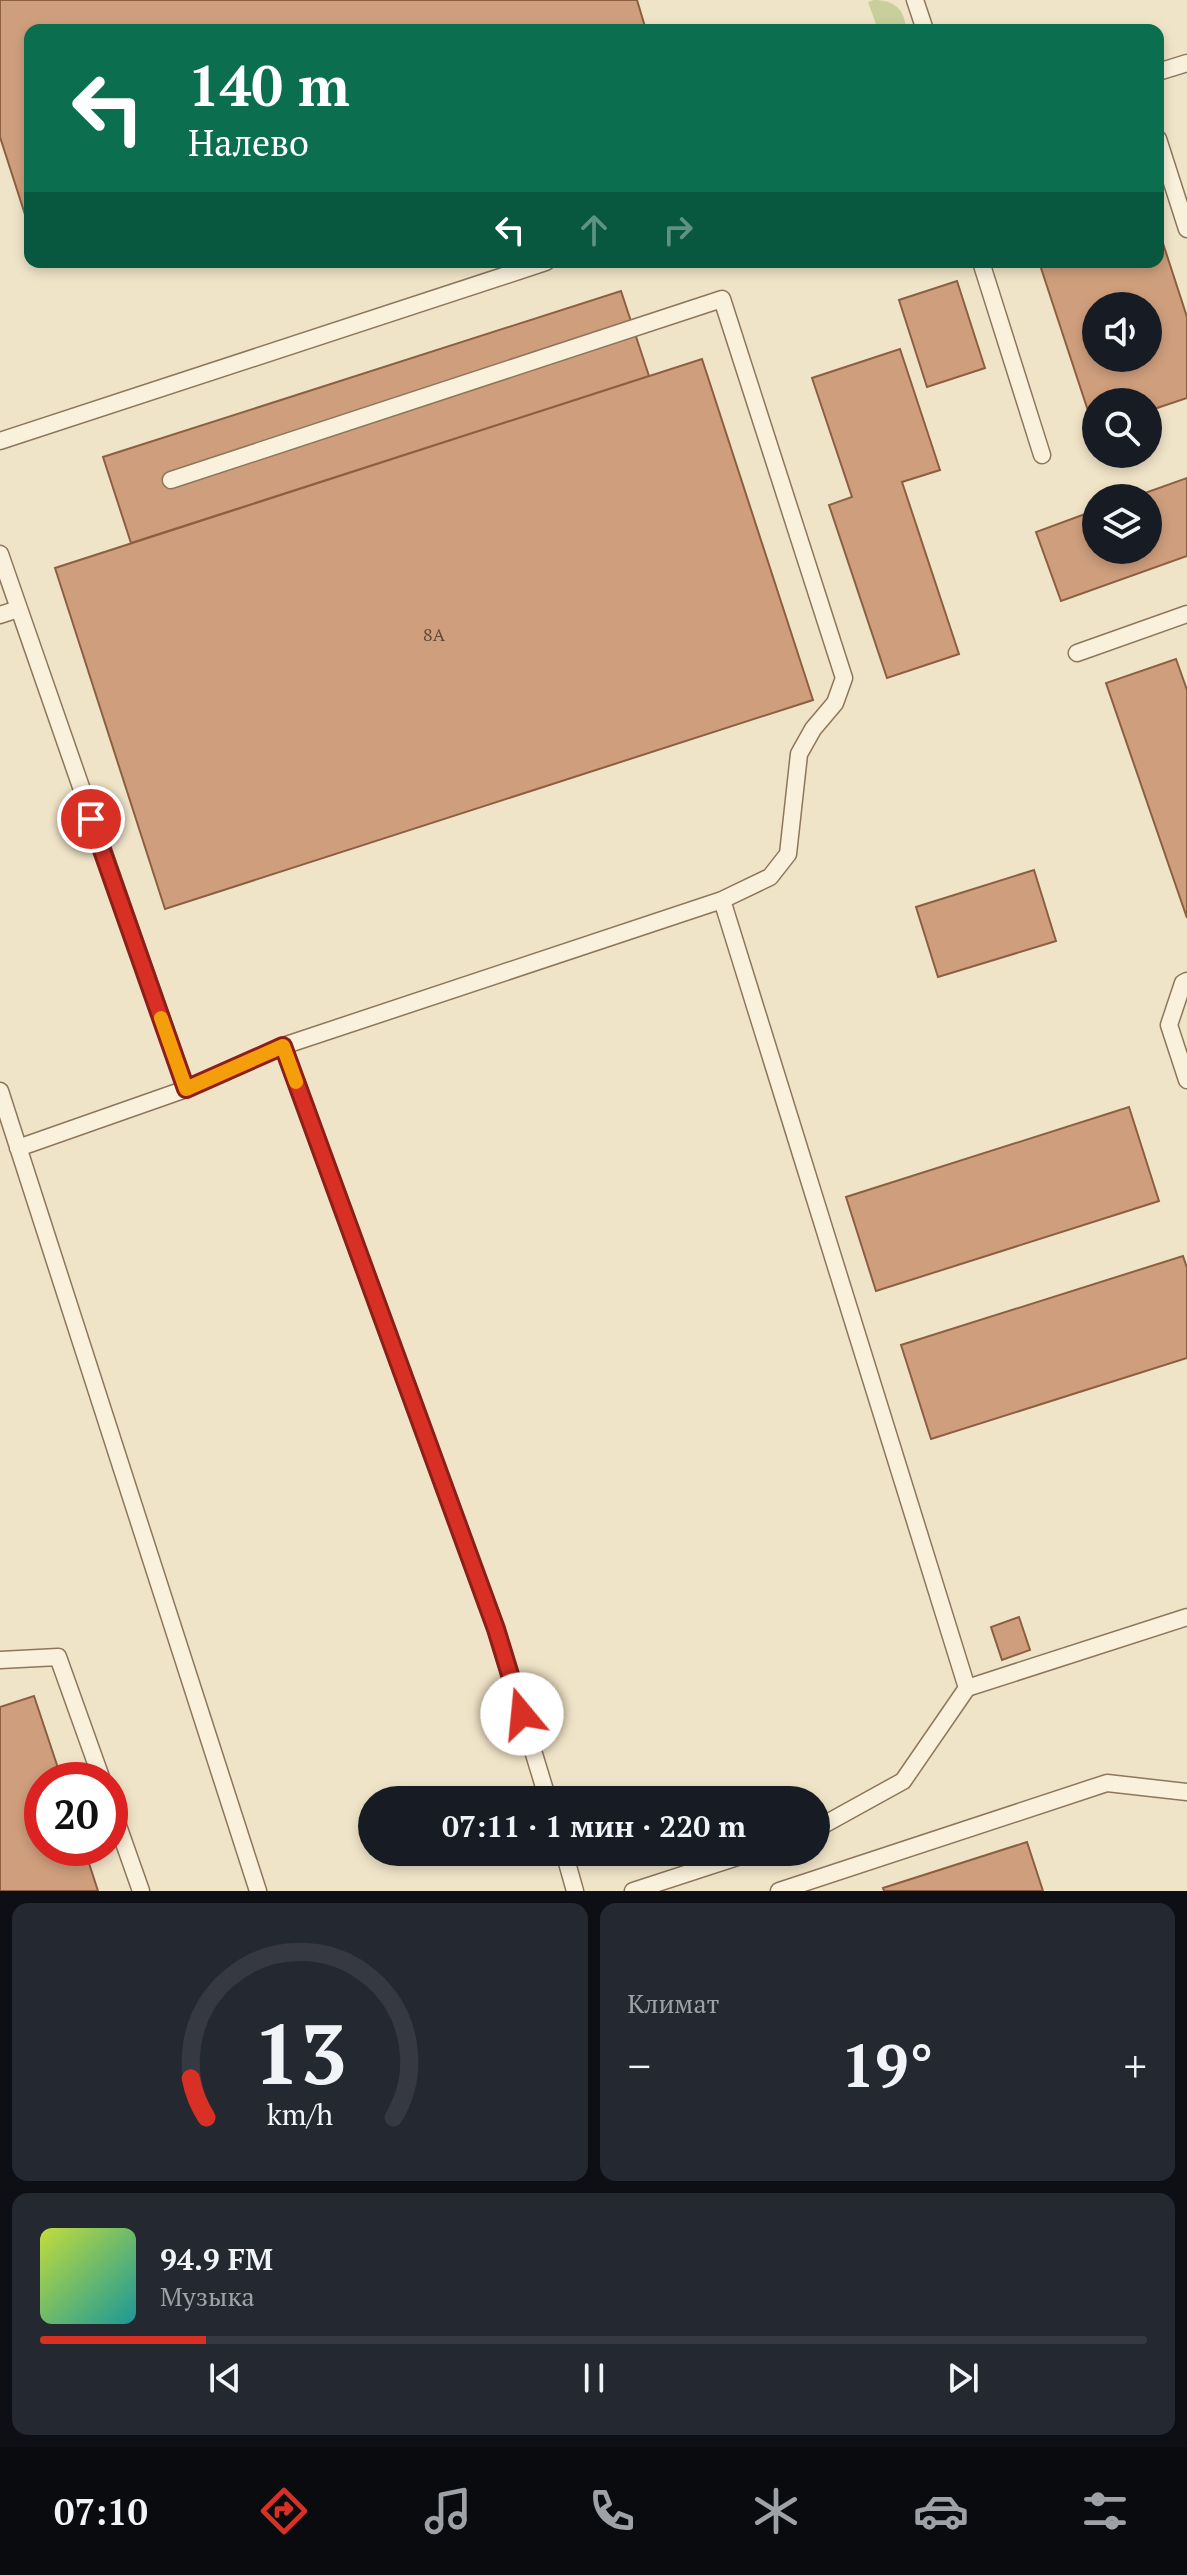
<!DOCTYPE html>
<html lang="ru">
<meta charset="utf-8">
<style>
:root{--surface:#171b24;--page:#242831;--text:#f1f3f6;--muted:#9ea1a6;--line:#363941;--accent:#d93025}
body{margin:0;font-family:"PT Serif",serif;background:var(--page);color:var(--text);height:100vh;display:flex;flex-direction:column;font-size:30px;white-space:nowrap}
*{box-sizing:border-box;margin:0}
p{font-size:26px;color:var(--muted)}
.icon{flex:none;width:44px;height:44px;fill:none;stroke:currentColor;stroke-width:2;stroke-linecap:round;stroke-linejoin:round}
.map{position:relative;height:1891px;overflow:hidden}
.details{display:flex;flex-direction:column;gap:12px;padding:12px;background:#0d0f14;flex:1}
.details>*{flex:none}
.top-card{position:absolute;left:24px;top:24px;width:1140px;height:244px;border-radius:16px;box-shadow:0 4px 12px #0003;background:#0b6e4f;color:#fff;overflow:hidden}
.fabs{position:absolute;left:1082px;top:292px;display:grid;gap:16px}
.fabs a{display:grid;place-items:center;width:80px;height:80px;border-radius:50%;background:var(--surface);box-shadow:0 4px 12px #0003;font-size:40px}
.speed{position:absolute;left:24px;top:1762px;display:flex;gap:16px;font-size:40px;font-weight:700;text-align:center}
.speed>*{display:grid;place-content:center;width:104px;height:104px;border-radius:50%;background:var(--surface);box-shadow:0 4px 12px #0003;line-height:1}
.speed .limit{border:12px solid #d22;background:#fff;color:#111}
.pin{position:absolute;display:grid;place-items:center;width:68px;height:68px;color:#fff;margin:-34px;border:4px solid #fff;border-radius:50%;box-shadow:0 2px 8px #0007}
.me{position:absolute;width:88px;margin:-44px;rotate:343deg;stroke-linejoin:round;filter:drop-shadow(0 0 6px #0008)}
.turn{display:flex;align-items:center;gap:28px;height:168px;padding:0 32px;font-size:36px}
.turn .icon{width:104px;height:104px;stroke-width:2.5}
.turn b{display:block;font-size:56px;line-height:68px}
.lanes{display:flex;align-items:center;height:76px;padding:0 32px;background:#0003;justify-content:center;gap:40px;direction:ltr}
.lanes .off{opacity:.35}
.big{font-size:60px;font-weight:800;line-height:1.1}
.details .widget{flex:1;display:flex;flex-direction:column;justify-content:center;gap:12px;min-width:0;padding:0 28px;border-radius:16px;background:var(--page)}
.details .dial{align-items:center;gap:0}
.dial svg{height:208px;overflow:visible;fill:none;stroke:var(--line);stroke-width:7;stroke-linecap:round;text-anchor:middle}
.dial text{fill:var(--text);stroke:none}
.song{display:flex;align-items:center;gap:24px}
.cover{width:96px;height:96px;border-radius:12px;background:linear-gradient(135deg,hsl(70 70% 55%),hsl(180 70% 35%))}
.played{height:8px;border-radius:4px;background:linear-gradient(90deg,var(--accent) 15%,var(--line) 15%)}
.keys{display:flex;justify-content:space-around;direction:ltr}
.heat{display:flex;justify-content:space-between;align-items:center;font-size:44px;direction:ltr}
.details .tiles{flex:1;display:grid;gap:12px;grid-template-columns:1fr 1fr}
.widget:last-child{grid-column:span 2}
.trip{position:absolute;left:358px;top:1786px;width:472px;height:80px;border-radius:40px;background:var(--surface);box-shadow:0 4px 12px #0003;font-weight:800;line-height:80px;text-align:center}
.tabs{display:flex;height:128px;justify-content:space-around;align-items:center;background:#090b0e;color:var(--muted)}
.tabs .icon{width:56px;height:56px}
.tabs .current{color:var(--accent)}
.tabs b{font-size:36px;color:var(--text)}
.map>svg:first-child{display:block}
.green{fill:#c9cf9b}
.building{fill:#cf9f7d;stroke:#8d5f41;stroke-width:2;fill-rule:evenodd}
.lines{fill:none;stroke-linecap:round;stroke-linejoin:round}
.lane-casing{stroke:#8d765c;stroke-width:19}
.lane{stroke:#faf1dc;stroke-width:16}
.route-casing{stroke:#8d1f18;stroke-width:20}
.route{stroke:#d93025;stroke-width:14}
.slow{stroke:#f59e0b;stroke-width:14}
.labels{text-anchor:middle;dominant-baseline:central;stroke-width:8;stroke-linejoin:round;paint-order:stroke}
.number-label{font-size:18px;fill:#624a37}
</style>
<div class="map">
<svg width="1187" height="1891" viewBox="0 0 1187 1891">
<rect width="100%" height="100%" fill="#f0e4c8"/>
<path class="green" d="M874,0C894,0 905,9 906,30H878L868,2Z"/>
<path class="building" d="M0,0H637L646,30H30V230L0,137Z
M1158,228L1187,317V398L1148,411V402H1096L1094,429L1040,265L1050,262H1158ZM1096,306H1148V358H1096Z
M957,281L985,368L927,387L899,300Z
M621,291L649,376L131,543L103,457Z
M900,349L940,470L902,482L959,654L887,678L829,505L852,497L812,378Z
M702,359L813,700L165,909L55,568Z
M1187,478V556L1061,601L1036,532L1096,510V550H1148V498H1131Z
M1176,659L1187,690V918L1106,683Z
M1034,870L1056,941L938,977L916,907Z
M1129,1107L1159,1201L876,1291L846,1197Z
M1183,1256L1187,1268V1358L931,1439L901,1345Z
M1019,1617L1030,1650L1002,1660L991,1627Z
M34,1696L62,1780H42V1848H84L98,1891H0V1707Z
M1027,1842L1043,1891H884L883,1888Z"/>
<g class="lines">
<g class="lane-casing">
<path id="lane" d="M915,0L925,30
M1158,72L1187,63
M1158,139L1187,229
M981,262L1042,455
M0,441L546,262
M171,480L722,299L844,678L835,703L813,729L799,754L788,854L770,877L722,900
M0,554L186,1089
M0,615L18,609
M1077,653L1187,614
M1187,981L1183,983L1169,1025L1187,1080
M283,1046L496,1629L548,1800
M0,1091L258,1891
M18,1148L186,1089L283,1046L722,900L967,1688L1187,1617
M0,1660L58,1657L102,1780
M110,1803L141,1891
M816,1829L903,1781L967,1688
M564,1852L575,1891
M633,1891L753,1852
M779,1891L1107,1783L1187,1792"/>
</g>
<use href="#lane" class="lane"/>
</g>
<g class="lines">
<g class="route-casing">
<path id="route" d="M91,819L186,1089L283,1046L496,1629L522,1714"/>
</g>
<use href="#route" class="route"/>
<path class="slow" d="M161,1018L186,1089L283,1046L296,1082"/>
</g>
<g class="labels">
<g class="number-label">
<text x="434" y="634">8А</text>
</g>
</g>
</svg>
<div class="fabs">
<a><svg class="icon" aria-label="sound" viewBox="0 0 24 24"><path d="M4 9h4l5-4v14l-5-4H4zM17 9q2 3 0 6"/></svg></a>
<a><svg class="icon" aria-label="search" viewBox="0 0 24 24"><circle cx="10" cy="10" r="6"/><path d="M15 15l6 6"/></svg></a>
<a><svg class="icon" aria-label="layers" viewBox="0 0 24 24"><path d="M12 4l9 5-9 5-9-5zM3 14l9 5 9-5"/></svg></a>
</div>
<div class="speed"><div class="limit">20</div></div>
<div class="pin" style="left:91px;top:819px;background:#d93025"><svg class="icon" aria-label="arrive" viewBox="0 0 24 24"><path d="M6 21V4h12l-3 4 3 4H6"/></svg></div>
<svg class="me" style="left:522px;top:1714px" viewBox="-20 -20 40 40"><circle r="19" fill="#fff"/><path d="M0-13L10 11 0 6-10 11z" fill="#d93025"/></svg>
<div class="trip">07:11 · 1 мин · 220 m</div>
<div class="top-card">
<div class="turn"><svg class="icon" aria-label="left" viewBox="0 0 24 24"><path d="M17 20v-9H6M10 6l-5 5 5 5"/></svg><div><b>140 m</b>Налево</div></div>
<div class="lanes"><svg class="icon" aria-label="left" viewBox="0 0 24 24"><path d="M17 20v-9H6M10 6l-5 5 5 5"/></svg><svg class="icon off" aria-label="ahead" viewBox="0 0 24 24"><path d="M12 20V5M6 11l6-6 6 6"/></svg><svg class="icon off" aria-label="right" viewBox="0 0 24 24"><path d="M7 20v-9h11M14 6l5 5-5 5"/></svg></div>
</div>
</div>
<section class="details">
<div class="tiles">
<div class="widget dial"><svg viewBox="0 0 100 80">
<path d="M14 69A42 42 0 1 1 86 69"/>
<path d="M14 69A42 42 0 0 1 8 54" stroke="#d93025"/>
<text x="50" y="56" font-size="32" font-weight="700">13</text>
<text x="50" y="72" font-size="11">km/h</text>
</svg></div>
<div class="widget"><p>Климат</p>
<div class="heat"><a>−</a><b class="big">19°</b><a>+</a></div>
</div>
<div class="widget">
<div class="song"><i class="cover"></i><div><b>94.9 FM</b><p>Музыка</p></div></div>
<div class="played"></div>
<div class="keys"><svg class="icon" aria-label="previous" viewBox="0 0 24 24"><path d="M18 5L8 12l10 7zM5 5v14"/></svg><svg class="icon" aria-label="pause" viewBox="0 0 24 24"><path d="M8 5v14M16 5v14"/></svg><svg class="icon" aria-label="next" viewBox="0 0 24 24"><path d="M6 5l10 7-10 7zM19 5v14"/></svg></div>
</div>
</div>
</section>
<nav class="tabs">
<b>07:10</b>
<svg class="icon current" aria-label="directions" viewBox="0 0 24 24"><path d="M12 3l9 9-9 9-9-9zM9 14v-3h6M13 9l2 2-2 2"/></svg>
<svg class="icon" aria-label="music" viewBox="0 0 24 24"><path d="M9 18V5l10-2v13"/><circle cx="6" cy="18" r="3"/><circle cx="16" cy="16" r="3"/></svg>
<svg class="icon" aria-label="phone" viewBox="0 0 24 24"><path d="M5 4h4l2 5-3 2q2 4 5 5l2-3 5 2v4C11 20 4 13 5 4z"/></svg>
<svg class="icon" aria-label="climate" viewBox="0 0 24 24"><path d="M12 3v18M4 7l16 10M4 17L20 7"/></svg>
<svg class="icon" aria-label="car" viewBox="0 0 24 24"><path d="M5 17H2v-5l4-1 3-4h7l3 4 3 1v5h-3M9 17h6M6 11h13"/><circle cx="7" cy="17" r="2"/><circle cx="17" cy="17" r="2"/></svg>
<svg class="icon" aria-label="filters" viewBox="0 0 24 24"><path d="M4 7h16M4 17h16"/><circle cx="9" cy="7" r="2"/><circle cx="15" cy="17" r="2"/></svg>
</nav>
